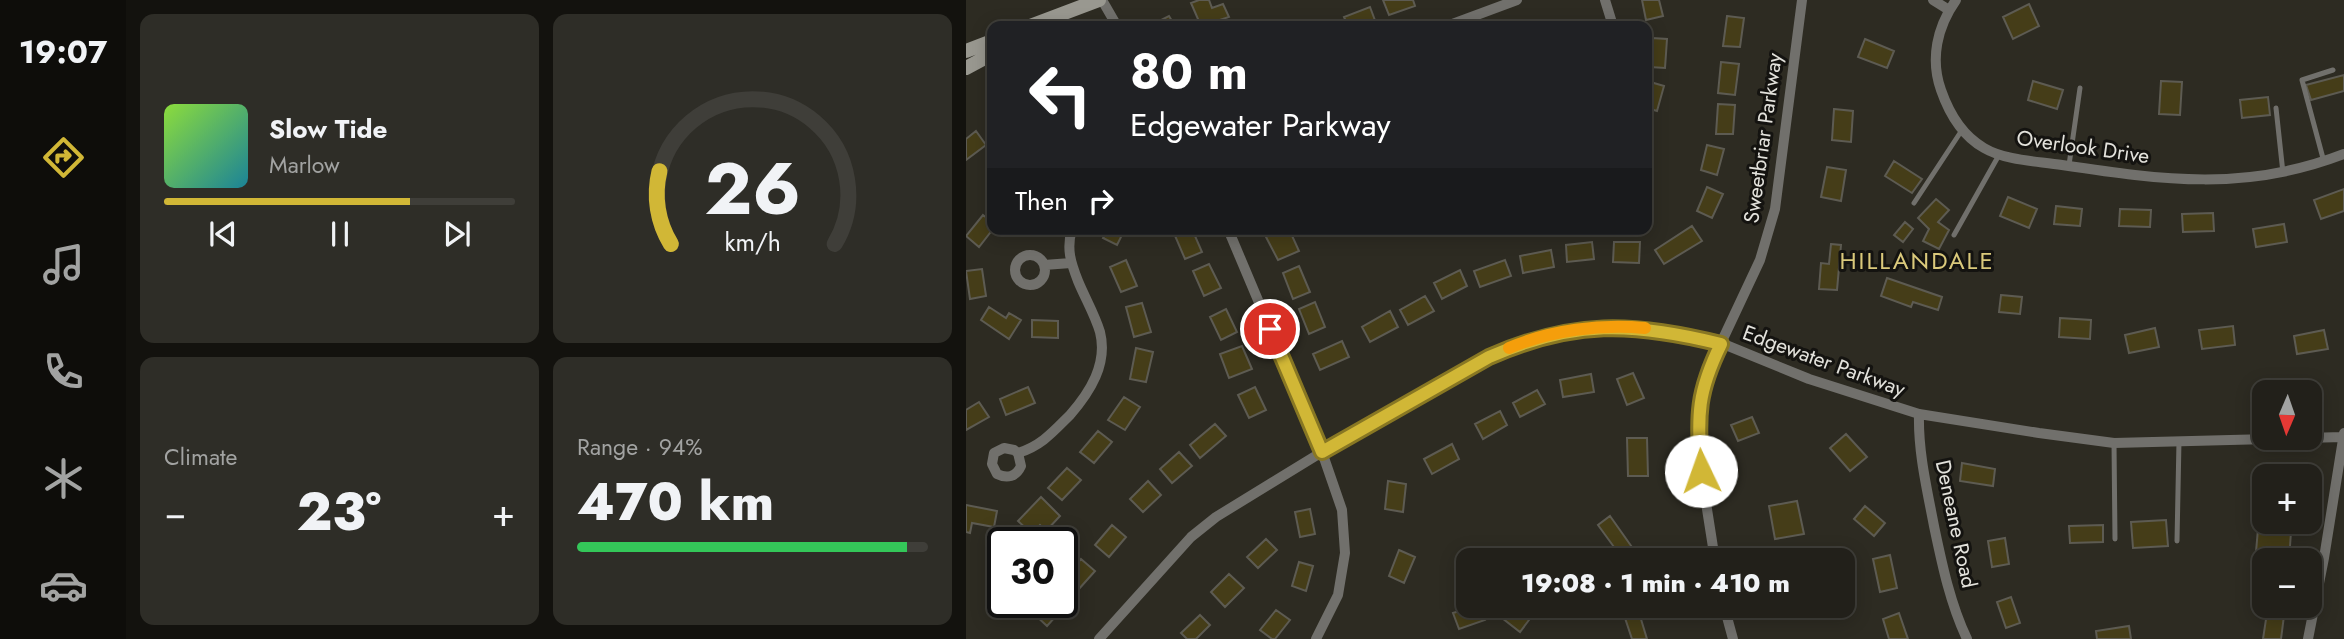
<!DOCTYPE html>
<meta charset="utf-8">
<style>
:root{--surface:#22201a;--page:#2e2d27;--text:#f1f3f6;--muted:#a2a3a2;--line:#3f3e39;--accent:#d1b736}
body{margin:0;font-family:Jost,sans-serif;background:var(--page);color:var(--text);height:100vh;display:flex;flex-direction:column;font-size:26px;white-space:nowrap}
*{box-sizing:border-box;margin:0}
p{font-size:23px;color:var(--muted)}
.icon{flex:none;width:38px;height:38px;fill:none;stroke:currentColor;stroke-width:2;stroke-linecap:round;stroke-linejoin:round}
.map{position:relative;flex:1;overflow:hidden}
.panel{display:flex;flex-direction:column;gap:14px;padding:14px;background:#13120e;width:840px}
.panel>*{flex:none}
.guide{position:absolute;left:21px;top:21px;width:665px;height:214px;border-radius:14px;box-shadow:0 4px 18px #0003,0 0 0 2px var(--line);background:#202124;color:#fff;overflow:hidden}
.needle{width:46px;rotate:182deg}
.controls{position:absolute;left:1286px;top:380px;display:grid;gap:14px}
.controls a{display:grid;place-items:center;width:70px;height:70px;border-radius:14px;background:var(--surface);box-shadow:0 4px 18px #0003,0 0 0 2px var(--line);font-size:35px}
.speed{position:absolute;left:21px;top:527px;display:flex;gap:14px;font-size:35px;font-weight:700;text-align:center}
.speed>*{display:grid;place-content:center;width:91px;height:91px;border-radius:50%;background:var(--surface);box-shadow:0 4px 18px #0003,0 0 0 2px var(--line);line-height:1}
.speed .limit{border:4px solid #111;border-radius:10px;background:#fff;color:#111}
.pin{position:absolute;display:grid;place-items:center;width:60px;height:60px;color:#fff;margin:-30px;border:4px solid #fff;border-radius:50%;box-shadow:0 2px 7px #0007}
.me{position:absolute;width:77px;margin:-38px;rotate:357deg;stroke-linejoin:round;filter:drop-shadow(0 0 5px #0008)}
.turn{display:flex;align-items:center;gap:24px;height:147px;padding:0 28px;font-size:32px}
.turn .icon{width:91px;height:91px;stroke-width:2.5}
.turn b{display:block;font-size:49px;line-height:60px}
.then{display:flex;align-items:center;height:66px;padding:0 28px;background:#0003;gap:14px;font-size:26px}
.big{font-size:52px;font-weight:800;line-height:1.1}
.panel .card{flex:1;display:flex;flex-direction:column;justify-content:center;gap:10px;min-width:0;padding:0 24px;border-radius:14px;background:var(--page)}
.panel .dial{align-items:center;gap:0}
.dial svg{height:182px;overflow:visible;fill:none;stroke:var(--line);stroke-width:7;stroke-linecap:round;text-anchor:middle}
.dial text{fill:var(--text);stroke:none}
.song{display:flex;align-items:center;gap:21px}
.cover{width:84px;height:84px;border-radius:10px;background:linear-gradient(135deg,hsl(90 70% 55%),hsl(190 70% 35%))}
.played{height:7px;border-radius:4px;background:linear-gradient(90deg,var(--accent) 70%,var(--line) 70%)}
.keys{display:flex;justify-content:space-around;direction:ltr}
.heat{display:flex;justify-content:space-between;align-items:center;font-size:38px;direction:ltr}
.charge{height:10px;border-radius:5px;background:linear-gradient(90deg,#34c759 94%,var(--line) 0)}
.panel .tiles{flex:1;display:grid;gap:14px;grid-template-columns:repeat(2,1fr)}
.trip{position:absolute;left:490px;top:548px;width:399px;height:70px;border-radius:14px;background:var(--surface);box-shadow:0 4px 18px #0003,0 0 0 2px var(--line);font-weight:800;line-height:70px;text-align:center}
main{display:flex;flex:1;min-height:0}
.tabs{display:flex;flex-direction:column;width:126px;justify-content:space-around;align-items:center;background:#0e0d0a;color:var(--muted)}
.tabs .icon{width:49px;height:49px}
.tabs .active{color:var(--accent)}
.tabs b{font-size:32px;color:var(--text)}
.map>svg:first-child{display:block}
.building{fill:#453d18;stroke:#5d5b52;stroke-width:2}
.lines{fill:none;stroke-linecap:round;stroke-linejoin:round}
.lane{stroke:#71706c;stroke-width:5}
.street{stroke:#71706c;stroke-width:10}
.secondary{stroke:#999890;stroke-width:14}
.route-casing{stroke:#887723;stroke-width:18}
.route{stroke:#d1b736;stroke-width:12}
.slow{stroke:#f59e0b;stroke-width:12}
.labels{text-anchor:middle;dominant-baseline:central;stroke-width:6;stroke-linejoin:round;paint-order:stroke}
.street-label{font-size:21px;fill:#e3e2dc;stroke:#141310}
.quarter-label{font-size:24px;letter-spacing:2px;fill:#dac97b;stroke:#141310}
</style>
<main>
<nav class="tabs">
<b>19:07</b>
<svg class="icon active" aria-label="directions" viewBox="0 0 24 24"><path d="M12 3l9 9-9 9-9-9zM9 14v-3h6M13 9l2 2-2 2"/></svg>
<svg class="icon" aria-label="music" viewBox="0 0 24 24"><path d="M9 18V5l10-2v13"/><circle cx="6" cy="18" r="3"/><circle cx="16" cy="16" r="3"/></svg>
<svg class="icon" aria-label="phone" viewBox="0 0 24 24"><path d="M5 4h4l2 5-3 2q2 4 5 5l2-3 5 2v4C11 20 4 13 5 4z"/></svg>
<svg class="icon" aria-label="climate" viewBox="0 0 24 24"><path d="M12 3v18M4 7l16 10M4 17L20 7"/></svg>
<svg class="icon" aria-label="car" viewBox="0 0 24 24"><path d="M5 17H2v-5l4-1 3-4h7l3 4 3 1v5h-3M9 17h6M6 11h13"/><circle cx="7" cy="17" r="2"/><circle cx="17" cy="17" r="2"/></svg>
</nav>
<section class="panel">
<div class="tiles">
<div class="card">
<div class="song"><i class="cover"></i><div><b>Slow Tide</b><p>Marlow</p></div></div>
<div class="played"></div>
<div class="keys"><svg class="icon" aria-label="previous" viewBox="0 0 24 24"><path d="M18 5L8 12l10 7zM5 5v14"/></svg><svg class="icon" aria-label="pause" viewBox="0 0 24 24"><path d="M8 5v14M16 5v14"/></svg><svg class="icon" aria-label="next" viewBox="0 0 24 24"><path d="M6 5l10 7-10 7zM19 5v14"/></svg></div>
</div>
<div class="card dial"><svg viewBox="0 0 100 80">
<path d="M14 69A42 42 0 1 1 86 69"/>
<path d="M14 69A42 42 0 0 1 9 37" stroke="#d1b736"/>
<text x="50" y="56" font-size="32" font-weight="700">26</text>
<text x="50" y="72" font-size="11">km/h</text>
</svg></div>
<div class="card"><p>Climate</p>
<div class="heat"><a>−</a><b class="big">23°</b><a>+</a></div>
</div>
<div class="card"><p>Range · 94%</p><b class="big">470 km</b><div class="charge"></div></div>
</div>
</section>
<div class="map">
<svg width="1378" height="639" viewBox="0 0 1378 639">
<rect width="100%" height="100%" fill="#2d2b22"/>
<path class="building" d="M233,0H243L246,8L257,4L263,17L235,26L225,3Z
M417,0H447L449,6L423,15Z
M676,0H693L697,16L680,20Z
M1063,4L1073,26L1047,39L1037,17Z
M404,7L410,23L400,26H382L378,17Z
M203,16L209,26H186L185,25Z
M761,16L778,18L774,47L757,46Z
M686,38L701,39L699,68L684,67Z
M899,39L928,51L921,68L892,57Z
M755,62L773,64L769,95L752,93Z
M1378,75V91L1345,100L1340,85Z
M681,81L698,86L691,111L681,108Z
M1067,81L1097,90L1091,109L1062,100Z
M1195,81L1216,82L1214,115L1193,114Z
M1302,97L1304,115L1276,118L1274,100Z
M752,104L769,105L767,134H750Z
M868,109L887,111L885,142L866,140Z
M10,131L20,145L0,160V139Z
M741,145L758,149L751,175L735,170Z
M928,161L956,179L946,193L919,176Z
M861,167L880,170L875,201L855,197Z
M741,187L757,194L746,218L731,211Z
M1378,189V211L1355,219L1348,200Z
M1042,197L1071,209L1063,228L1034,216Z
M970,199L983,210L972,222L983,230L973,249L957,241L963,229L952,218Z
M1090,206L1116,209L1114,226L1088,224Z
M1154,209L1185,210L1184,227L1153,226Z
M1247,213L1248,231L1217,232L1216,214Z
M17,215L26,222L27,229L13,247L0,236Z
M939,222L947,229L937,242L928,235Z
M1318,224L1321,242L1290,247L1287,229Z
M726,226L736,241L698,264L689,250Z
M142,229H159L151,245L137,238Z
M210,229H226L236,252L219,259L207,231Z
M317,229H323L333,251L312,260L300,237Z
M626,242L628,259L601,262L600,245Z
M648,242H674L673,263L647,262Z
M865,244L875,245L871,290L853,289L855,263L863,264Z
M585,250L588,267L557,273L554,256Z
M160,260L171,286L155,292L144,267Z
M539,260L545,276L514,287L508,271Z
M243,264L255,288L238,296L227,271Z
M333,266L344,292L327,299L317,273Z
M16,269L20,296L4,299L0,271Z
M494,270L501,286L476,299L468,283Z
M921,278L976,297L972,310L947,302L945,307L915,296Z
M1035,295L1056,297L1054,314L1033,312Z
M459,296L468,311L442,325L434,310Z
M349,302L359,327L343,334L333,309Z
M176,303L185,332L168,337L160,307Z
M23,307L40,318L43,313L55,320L43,339L15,320Z
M260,309L271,332L255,340L244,317Z
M424,311L432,327L404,342L396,327Z
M1094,318L1125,320L1124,339L1093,337Z
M66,320L92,321V338L66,337Z
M1267,326L1269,345L1236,349L1233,330Z
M1189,328L1193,347L1163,353L1159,335Z
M1358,330L1362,349L1331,354L1328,336Z
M376,341L383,357L354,370L347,354Z
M276,346L286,369L263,378L254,354Z
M170,348L187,352L180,382L164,379Z
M667,373L678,398L661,405L651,379Z
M625,374L628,392L597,397L594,380Z
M62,387L69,403L40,415L34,399Z
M289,387L300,410L283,418L272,395Z
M571,390L579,404L554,417L547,403Z
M158,397L174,407L159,430L142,420Z
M13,402L23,417L0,430V410Z
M534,411L541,425L517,439L509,424Z
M786,417L793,433L772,441L765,425Z
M249,424L260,436L234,458L224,445Z
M132,431L146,442L128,463L114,452Z
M880,434L901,457L884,471L864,448Z
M661,438H681L682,476H662Z
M486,444L493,459L466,474L458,459Z
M213,452L226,466L206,483L194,469Z
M996,463L1029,469L1027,486L994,481Z
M101,468L115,480L96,500L82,488Z
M182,481L195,495L177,512L164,499Z
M422,481L440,484L437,512L419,509Z
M75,497L94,516L80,531L74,525L66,534L52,521Z
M831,501L838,534L809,539L803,506Z
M0,505L31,511L28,527L6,523L4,533L0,532Z
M899,506L919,523L908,536L888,519Z
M344,509L349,534L334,537L329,512Z
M644,516L668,550L656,558L632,525Z
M1200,520L1202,546L1167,548L1165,522Z
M146,525L160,537L143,557L129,545Z
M1137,525V542L1104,543L1103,526Z
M1292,529L1325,532L1323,560H1298V564L1289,563Z
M1039,538L1043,564L1026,567L1022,541Z
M300,539L311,550L292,568L281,557Z
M433,550L449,557L438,583L423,576Z
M924,555L931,588L914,592L907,559Z
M115,559L129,571L112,590L98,578Z
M333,562L347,566L340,591L326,586Z
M263,574L278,588L259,607L245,592Z
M1045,597L1054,623L1040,628L1031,602Z
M77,602H93L98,607L81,626L67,613Z
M511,606H514L519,620L493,629L487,613Z
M545,606L563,620L554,632L536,618Z
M655,606H671L681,639H666Z
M804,606H821L823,615L805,617Z
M1302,606L1319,608L1315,639H1297Z
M310,610L324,620L309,639H306L294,630Z
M933,613L942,639H923L917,619Z
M234,615L244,625L230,639H221L215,633Z
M1163,626L1165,639H1131L1130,631Z"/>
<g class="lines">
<path class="lane" d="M1310,108L1317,173
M1358,162L1336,80L1367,70
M1103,165L1114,88
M948,203L996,130
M988,235L1033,155
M1148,443L1149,539
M1211,541L1213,441"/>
<path class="street" d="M136,0L151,26
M639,0L647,26
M967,0L983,10
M990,0C971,27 964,59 975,90C983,113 997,136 1018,148C1040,161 1072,161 1096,165C1197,180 1280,192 1378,154
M481,26L551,0
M262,229L356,452L376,510L379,553L372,595L350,639
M49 270a15 15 0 1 1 30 0a15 15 0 1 1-30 0Z
M78,265L105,263
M953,414C952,452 961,489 968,526C976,564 984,603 1001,639
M52,453L55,466C50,477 41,479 31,474L26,464L28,453L38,448L48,450L52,453C75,446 87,432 104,415C124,392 142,364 134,332C129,315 119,298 112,281C105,263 100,249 106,229
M749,560L735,471L732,417L734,396L740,375L794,260L809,209L836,0
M758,606L767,639
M133,639L225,537L250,517L356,452L523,357L550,345L616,329L665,327L690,329L755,343L843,379L953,414L1073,433L1148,443L1377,437
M1342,639L1358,558L1378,433"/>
<path class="secondary" d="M64,26L133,0
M0,51L26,41
M0,68L26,54"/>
</g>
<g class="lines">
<g class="route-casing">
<path id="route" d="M304,329L356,452L523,357C607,320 667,322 755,344C730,395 732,415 735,471"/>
</g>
<use href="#route" class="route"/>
<path class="slow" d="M543,348C585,330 634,324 679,328"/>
</g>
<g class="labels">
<g class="street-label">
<text transform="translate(797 138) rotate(-82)">Sweetbriar Parkway</text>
<text transform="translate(1117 147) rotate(8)">Overlook Drive</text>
<text transform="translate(858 361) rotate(20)">Edgewater Parkway</text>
<text transform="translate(990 524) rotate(78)">Deneane Road</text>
</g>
<g class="quarter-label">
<text x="951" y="260">HILLANDALE</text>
</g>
</g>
</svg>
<div class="controls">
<a><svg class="needle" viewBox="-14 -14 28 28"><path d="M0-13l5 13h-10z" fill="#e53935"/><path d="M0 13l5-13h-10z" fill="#a2a3a2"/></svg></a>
<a>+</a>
<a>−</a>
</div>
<div class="speed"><div class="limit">30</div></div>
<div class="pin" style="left:304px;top:329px;background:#d93025"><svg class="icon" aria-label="arrive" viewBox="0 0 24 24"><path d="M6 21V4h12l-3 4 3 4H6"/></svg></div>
<svg class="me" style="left:735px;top:471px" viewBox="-20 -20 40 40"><circle r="19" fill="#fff"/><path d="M0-13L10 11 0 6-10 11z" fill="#d1b736"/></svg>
<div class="trip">19:08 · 1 min · 410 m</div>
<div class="guide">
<div class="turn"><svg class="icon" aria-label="left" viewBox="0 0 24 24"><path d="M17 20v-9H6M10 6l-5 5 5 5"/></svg><div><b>80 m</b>Edgewater Parkway</div></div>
<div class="then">Then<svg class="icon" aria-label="right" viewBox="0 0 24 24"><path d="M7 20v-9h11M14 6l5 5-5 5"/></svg></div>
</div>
</div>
</main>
